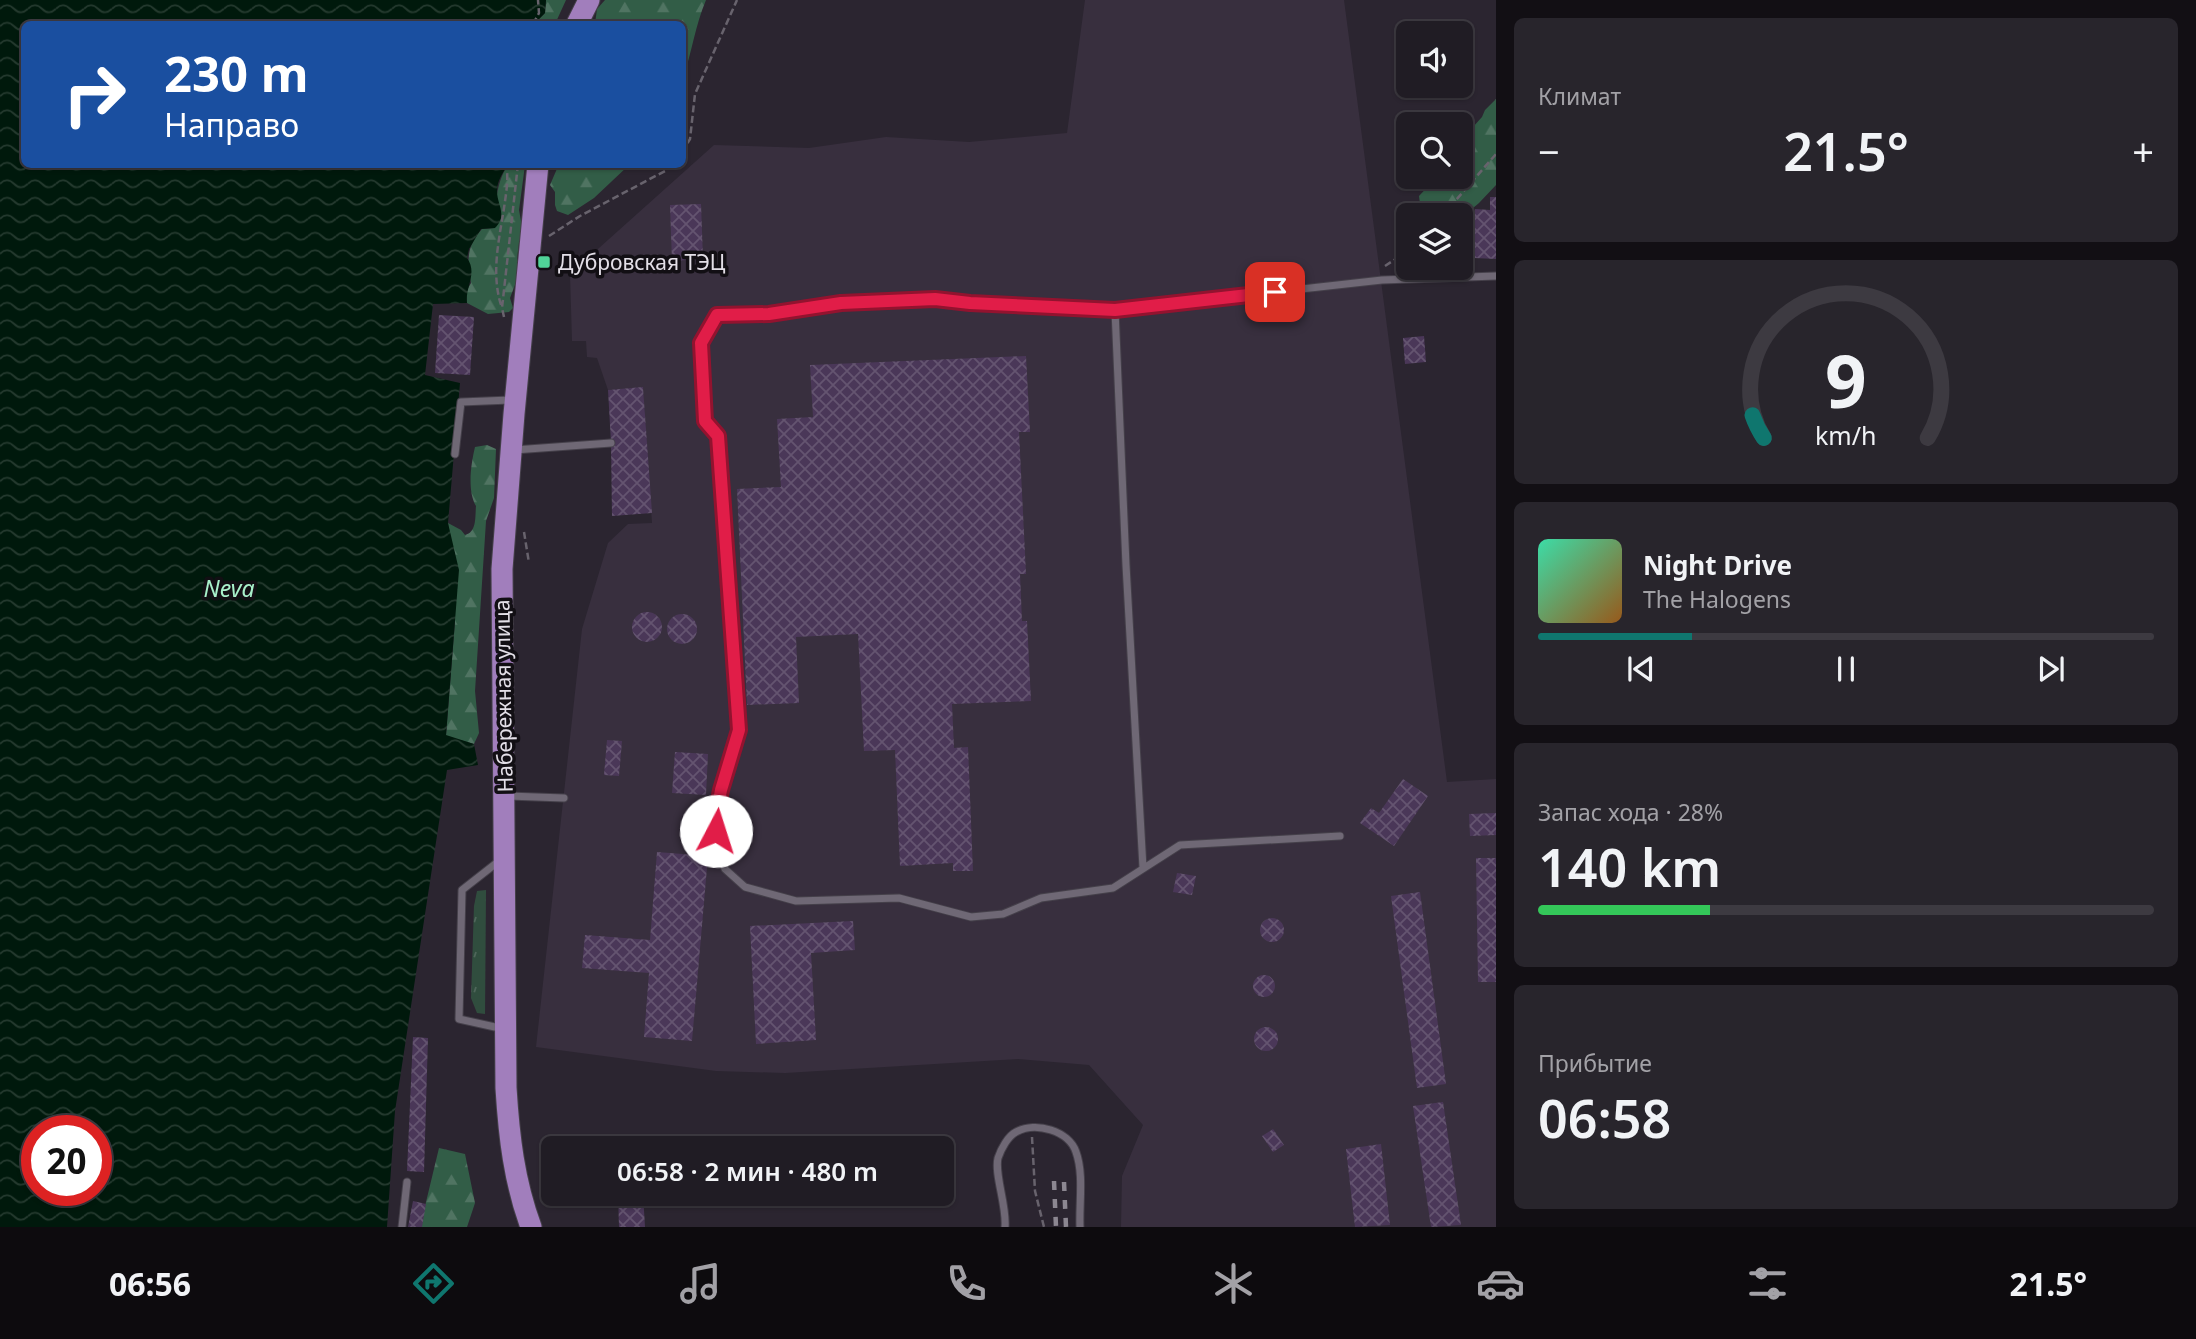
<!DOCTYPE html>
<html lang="ru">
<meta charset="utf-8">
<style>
:root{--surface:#201c24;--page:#28252c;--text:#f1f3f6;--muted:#a2a1a6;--line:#3d3a41;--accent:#0f766e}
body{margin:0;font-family:"Noto Sans",sans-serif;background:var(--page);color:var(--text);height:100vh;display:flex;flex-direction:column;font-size:26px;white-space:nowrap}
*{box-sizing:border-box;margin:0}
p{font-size:23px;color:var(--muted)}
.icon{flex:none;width:38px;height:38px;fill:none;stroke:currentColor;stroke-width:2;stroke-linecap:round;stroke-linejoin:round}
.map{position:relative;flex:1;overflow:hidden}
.side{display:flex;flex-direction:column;gap:18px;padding:18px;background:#120f14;width:700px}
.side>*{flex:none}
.hud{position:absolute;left:21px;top:21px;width:665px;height:147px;border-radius:10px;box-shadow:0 2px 5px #0004,0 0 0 2px var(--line);background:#1a4fa0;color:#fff;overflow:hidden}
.controls{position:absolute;left:1396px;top:21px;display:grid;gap:14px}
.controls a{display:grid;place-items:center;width:77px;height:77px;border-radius:10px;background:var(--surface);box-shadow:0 2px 5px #0004,0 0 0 2px var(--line);font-size:35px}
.speed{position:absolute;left:21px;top:1115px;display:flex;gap:14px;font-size:35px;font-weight:700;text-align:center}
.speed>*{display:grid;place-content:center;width:91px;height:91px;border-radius:50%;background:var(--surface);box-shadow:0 2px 5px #0004,0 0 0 2px var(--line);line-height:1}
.speed .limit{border:10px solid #d22;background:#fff;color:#111}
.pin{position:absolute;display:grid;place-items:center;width:60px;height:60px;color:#fff;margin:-30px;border-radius:14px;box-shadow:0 4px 10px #0006}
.me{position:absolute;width:77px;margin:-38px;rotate:5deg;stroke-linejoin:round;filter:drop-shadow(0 0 5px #0008)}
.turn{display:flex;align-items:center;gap:24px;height:147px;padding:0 28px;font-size:32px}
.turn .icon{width:91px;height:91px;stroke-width:2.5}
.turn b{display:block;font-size:49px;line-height:60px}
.big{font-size:52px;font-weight:600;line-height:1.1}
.side .tile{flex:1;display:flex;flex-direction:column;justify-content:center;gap:10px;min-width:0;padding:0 24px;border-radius:10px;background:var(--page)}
.side .dial{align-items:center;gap:0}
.dial svg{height:182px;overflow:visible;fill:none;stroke:var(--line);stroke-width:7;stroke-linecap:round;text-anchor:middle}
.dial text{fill:var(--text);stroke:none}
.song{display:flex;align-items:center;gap:21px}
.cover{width:84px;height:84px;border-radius:10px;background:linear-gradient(135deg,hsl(160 70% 55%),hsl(30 70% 35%))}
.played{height:7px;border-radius:4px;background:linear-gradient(90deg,var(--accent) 25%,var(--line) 25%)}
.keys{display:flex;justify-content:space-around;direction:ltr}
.heat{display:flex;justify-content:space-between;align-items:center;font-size:38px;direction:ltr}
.charge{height:10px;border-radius:5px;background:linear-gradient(90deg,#34c759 28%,var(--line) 0)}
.trip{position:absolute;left:541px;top:1136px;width:413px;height:70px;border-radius:10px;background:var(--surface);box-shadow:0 2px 5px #0004,0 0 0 2px var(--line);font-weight:600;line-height:70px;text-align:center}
.dock{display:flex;height:112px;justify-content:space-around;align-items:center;background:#0d0b0e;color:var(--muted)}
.dock .icon{width:49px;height:49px}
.dock .selected{color:var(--accent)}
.dock b{font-size:32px;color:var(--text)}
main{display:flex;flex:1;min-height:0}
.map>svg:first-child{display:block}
.built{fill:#382f3e}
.grass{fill:url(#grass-tufts)}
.forest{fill:url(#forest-firs)}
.water{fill:url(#water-waves);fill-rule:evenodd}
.building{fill:url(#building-cross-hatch)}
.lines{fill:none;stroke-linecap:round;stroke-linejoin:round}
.lane-casing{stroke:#45404a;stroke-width:9}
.primary-casing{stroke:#45404a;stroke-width:23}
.path{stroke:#68636d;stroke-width:2.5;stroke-dasharray:7 3.5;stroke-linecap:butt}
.lane{stroke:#6f6875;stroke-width:7}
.primary{stroke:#a17ebc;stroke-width:21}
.rail{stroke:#8c8791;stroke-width:4.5;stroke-dasharray:9 9;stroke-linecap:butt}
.route-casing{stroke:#92132f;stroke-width:18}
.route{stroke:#e11d48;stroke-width:12}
.poi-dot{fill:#50d398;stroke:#120f14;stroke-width:2.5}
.labels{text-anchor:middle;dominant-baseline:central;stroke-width:7;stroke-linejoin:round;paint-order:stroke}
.poi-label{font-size:21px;fill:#e3dfe7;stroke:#120f14;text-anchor:start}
.street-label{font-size:21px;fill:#e3dfe7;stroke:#120f14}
.water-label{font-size:23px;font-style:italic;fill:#a9f1cb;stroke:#120f14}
</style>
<main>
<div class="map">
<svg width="1496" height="1227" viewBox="0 0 1496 1227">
<defs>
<pattern id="grass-tufts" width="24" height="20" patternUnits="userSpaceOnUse" patternTransform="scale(1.75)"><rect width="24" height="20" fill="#304d3e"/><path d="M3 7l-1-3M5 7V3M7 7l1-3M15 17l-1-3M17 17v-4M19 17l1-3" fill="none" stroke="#4e665a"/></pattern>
<pattern id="forest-firs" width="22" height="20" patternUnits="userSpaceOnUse" patternTransform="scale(1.75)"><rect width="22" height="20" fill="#325d47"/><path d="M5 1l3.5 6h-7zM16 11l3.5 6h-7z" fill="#507462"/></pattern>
<pattern id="water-waves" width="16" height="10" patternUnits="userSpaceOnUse" patternTransform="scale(1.75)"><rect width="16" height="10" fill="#00190c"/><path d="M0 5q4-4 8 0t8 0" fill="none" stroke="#253a2f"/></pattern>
<pattern id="building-cross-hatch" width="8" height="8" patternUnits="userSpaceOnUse" patternTransform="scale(1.75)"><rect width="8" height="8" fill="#4a3758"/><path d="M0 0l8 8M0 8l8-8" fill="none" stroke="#645470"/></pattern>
</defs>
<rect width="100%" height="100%" fill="#2b2530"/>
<path class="built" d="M1085,0H1344L1447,782L1496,779V1227H1121L1122,1176L1143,1125L1089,1065L1018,1059L785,1073L716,1071L536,1047L582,629L608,543L628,524L652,523L643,388L608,390L597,358L587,357L586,341H572L570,274L714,145L809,148L886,137L969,142L1067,133Z"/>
<path class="grass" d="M486,890L485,1014L477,1013L471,998L474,906L477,891Z"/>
<path class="forest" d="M546,0H566L555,24H534L545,13Z
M605,0H706C695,26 692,52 683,78L682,24H595L597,9Z
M1496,99V185L1479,203L1461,218V215H1434L1433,212L1426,209L1421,211L1419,196L1437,177H1461L1464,137L1482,117L1485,110Z
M559,164H629V165L594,198L568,215L557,211L555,205V192L550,185Z
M508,165H525L519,210L524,238L519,242L517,259L521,269L510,298L513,308L509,312L488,314L467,303L466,292L471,283C467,261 466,247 482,229L495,228C496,205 495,184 508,165Z
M487,445L496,449L494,498L486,521L475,691L479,733L474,744L446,736L455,622L448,523L461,530L465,535C477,532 475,517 476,506C467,491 471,464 475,447Z
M439,1148L465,1154L475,1203L467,1227H420Z"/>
<path class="water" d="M0,0H546L545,13L534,24H24V164L508,165C503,172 497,181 497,191C497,205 508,215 495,228L481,229L469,249L467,258C478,273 465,287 467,303L433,304L425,375L460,383L448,523L459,570L446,735L474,744L478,765L447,770L395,1111L387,1227H0ZM37,1130H96V1190H37Z"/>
<path class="building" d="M1490,197H1496V259L1474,258L1475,209L1490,210Z
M701,204L703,259L672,261L670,205Z
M439,315L474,317L470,375L435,373Z
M1424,336L1426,362L1405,364L1403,338Z
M1026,356L1030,432H1019L1026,574H1020L1022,621H1027L1031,701L952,704L954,748L968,747L973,871H953V863L900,866L895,750L864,751L858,634L796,637L799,703L747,705L737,489L781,487L777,419L813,417L810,365Z
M643,387L652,513L612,516L611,443L608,390Z
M632 627a15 15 0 1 1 30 0a15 15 0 1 1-30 0Z
M667 629a15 15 0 1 1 30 0a15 15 0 1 1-30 0Z
M607,740L622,741L619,776L604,775Z
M675,752L708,754L706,795L672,793Z
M1403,779L1428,796L1394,846L1360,823L1371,808L1379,813Z
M1496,813V835L1470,836L1469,814Z
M657,852L708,856L692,1041L644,1037L649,973L582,968L585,935L650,940Z
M1476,858H1496V982H1478Z
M1177,873L1196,876L1192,895L1173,892Z
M1420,892L1446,1084L1417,1088L1391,896Z
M1260 930a12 12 0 1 1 24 0a12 12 0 1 1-24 0Z
M853,921L855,950L811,953L816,1040L756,1044L750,926Z
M1253 986a11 11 0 1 1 22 0a11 11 0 1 1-22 0Z
M1254 1039a12 12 0 1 1 24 0a12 12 0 1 1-24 0Z
M413,1037L428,1038L424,1172L407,1171Z
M1443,1102L1461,1225L1431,1227L1413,1106Z
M1273,1129L1284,1145L1273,1152L1262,1136Z
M1381,1144L1390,1225L1355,1227L1346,1149Z
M618,1194H643L645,1227H619Z
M413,1201L426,1204L422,1227H408Z"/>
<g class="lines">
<g class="lane-casing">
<path id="lane" d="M1115,310L1126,565L1143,868
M514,450L611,443
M455,454L461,402L511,400
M505,796L564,798
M1340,836L1180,845L1113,888L1041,898L1003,914L971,917L899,898L796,901L745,887L725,869L717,846L716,817L739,730L718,436L705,421L701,343L717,315L769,314L841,303L935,299L970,304L1115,310L1382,280L1496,276
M499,861L462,890L459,1019L504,1029
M402,1227L407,1182
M1005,1227C1007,1206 994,1174 998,1158C1001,1149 1008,1136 1016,1132C1036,1121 1069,1131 1076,1152C1084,1174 1079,1203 1080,1227"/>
</g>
<g class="primary-casing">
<path id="primary" d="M577,24L589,0
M531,1227C514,1181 509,1136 506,1088L502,569L514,414L538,164"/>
</g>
<path class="path" d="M533,24L539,13L538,0
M682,152L690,139L695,94L737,0
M1443,215L1496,154
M549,236L580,216L665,171L672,164
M1385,266L1409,250
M501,305C491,273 499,240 504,208C506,194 509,178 506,164
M504,317L502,308L518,164
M524,532L529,563
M1032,1137L1035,1191L1044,1227"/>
<use href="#lane" class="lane"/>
<use href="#primary" class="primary"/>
<path class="rail" d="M1054,1181L1056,1227
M1064,1182L1066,1227"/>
</g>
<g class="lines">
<g class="route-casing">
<path id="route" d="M716,831V817L721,790L739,730L718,436L705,421L701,343L717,315L769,314L841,303L935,299L970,303L1115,310L1275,292"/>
</g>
<use href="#route" class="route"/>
</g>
<rect class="poi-dot" x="537" y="255" width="14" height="14" rx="3.5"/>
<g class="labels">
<g class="poi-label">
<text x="558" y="262">Дубровская ТЭЦ</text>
</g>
<g class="street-label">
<text transform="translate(503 696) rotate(-91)">Набережная улица</text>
</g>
<g class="water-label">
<text x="229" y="588">Neva</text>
</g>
</g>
</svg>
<div class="controls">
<a><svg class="icon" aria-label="sound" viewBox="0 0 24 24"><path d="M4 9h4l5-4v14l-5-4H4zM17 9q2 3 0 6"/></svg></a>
<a><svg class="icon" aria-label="search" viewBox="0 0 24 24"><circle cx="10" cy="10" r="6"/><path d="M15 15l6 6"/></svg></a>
<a><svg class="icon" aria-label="layers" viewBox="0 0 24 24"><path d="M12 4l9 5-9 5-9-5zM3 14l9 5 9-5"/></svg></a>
</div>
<div class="speed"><div class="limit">20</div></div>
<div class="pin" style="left:1275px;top:292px;background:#d93025"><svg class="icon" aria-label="arrive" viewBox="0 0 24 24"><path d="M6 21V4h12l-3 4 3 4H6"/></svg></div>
<svg class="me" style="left:716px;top:831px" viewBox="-20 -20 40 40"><circle r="19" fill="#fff"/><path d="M0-13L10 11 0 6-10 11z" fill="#e11d48"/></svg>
<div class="trip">06:58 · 2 мин · 480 m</div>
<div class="hud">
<div class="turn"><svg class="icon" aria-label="right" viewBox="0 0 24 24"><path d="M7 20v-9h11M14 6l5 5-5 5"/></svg><div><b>230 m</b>Направо</div></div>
</div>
</div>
<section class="side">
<div class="tile"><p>Климат</p>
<div class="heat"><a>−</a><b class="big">21.5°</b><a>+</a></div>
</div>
<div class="tile dial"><svg viewBox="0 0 100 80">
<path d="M14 69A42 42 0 1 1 86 69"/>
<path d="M14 69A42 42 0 0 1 9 59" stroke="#0f766e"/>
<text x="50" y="56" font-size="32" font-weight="700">9</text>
<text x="50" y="72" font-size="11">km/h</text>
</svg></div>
<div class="tile">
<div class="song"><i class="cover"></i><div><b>Night Drive</b><p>The Halogens</p></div></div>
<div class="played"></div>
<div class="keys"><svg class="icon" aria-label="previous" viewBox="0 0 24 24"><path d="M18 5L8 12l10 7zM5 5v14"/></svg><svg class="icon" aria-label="pause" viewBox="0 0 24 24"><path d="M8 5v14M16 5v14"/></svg><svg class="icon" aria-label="next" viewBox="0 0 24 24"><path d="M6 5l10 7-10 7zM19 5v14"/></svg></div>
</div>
<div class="tile"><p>Запас хода · 28%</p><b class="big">140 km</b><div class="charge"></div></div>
<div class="tile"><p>Прибытие</p><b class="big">06:58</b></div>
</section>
</main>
<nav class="dock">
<b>06:56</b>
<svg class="icon selected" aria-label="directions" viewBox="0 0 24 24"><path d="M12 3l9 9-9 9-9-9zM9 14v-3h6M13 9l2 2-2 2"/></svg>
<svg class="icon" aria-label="music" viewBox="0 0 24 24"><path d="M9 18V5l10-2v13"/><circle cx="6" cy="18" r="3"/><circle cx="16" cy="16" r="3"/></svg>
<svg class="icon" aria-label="phone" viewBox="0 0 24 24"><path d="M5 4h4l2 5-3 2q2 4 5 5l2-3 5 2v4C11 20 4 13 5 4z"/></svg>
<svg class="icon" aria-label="climate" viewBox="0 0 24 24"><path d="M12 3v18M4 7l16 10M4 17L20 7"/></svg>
<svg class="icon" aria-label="car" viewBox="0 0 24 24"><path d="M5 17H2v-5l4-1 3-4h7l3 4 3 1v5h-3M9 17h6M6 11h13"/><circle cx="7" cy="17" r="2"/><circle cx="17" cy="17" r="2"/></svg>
<svg class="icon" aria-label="filters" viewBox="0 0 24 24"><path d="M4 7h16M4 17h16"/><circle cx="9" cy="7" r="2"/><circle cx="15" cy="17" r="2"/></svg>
<b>21.5°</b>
</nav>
